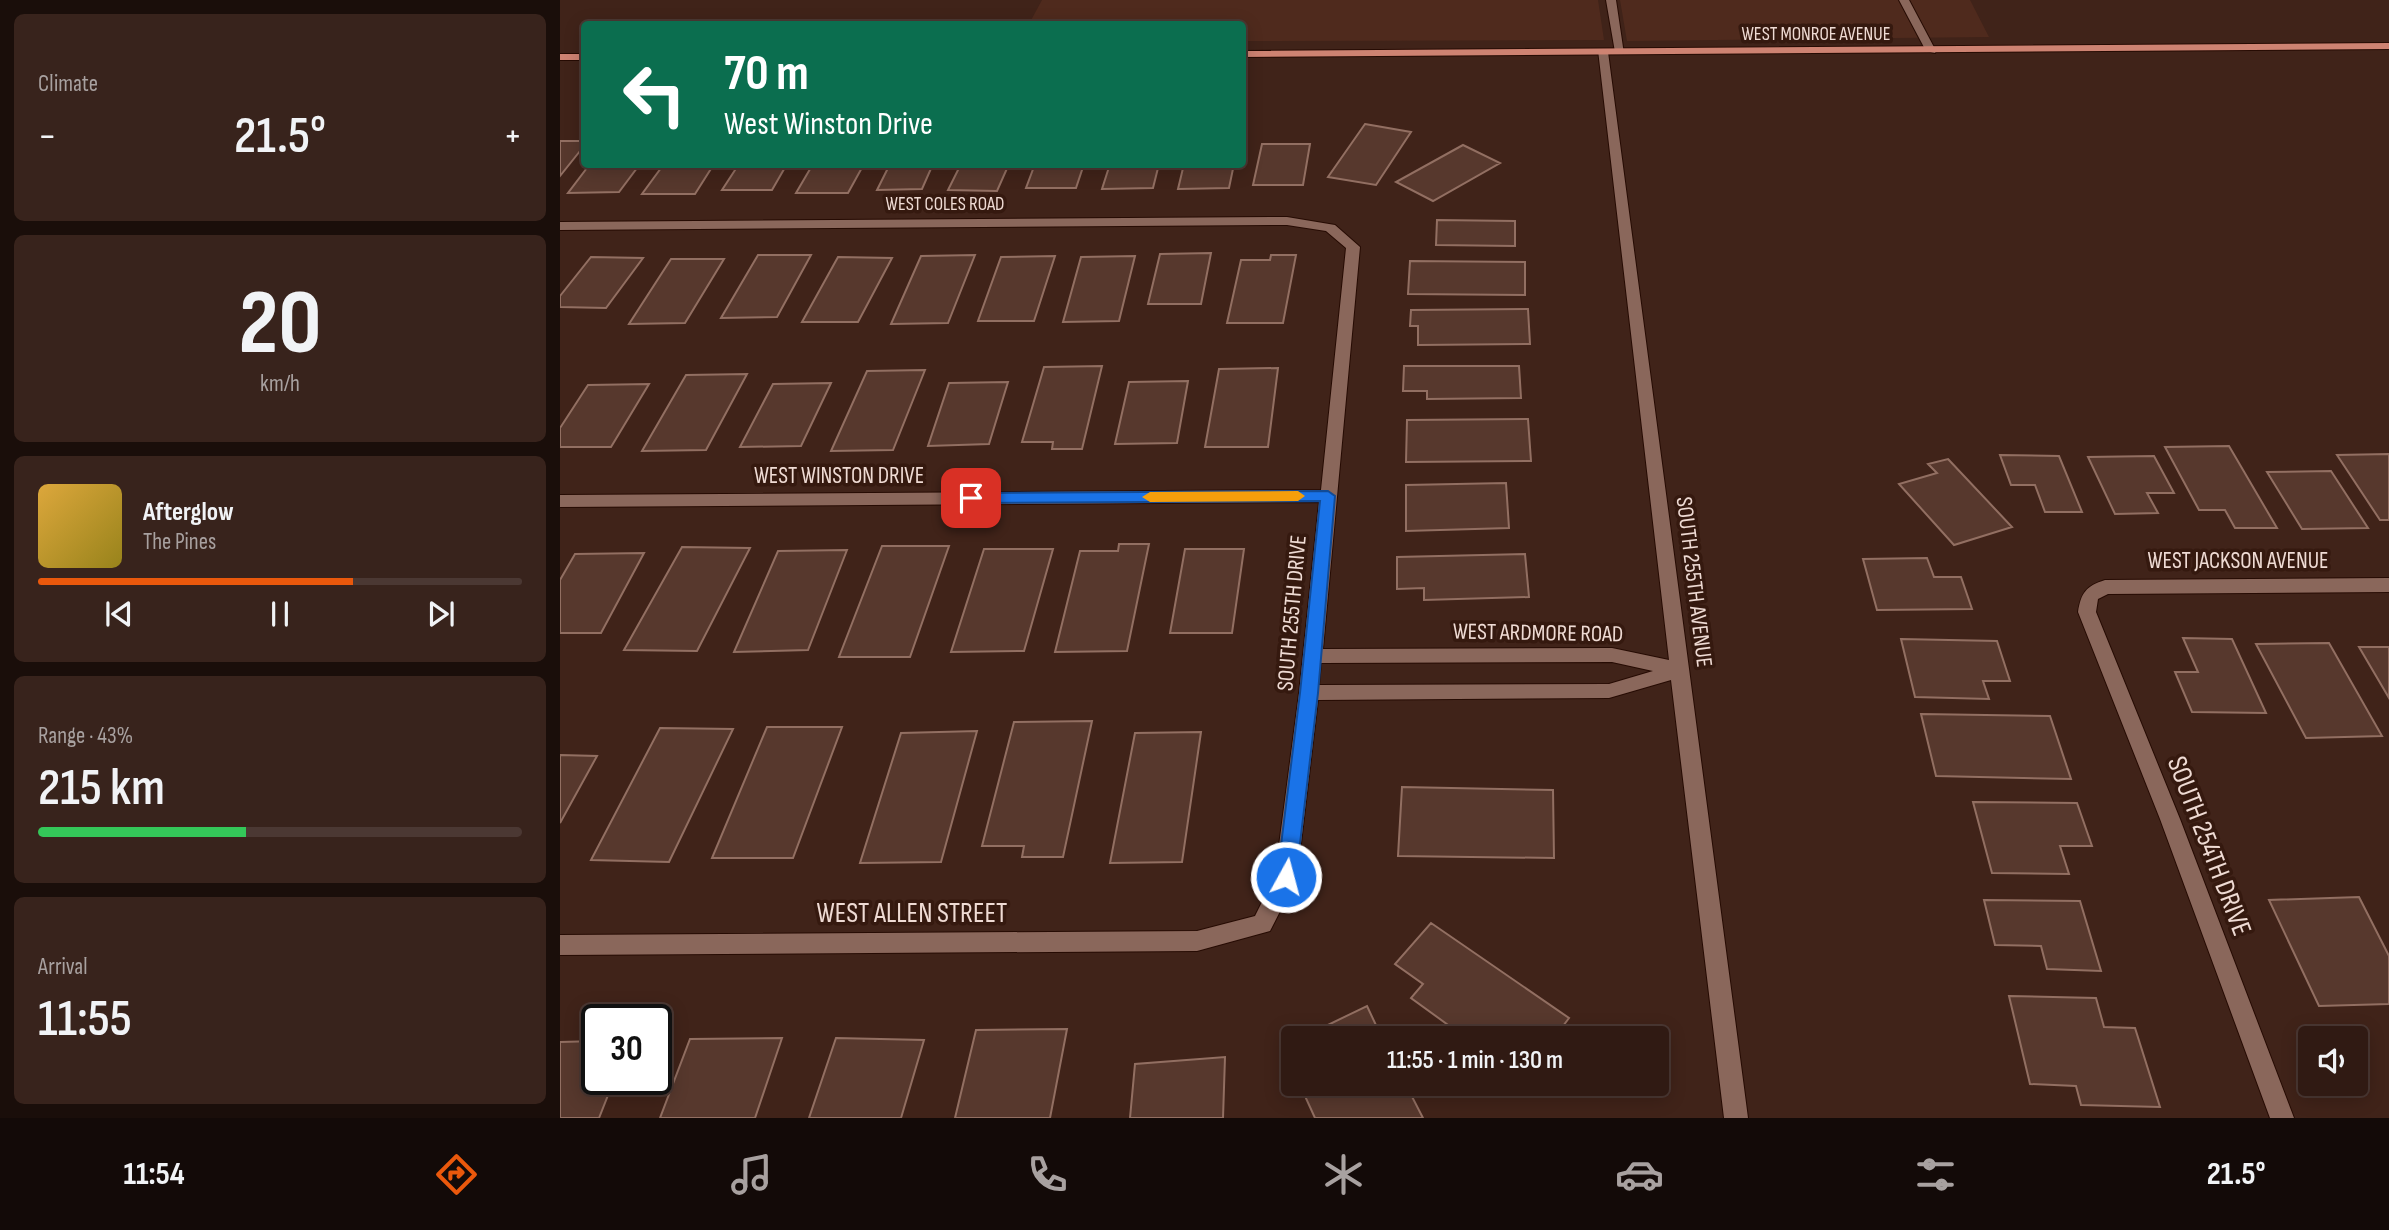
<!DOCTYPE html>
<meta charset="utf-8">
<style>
:root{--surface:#301a13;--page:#38231c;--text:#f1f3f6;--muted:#a8a1a0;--line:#4b3833;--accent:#ea580c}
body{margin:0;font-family:"Sofia Sans Condensed",sans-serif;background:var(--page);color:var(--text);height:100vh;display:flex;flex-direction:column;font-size:26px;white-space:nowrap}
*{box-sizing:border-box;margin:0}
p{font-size:23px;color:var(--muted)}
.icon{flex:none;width:38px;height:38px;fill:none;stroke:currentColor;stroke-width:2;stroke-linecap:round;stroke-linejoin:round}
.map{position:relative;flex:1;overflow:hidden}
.drawer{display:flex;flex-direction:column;gap:14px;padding:14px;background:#1a0e0a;width:560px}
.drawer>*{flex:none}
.banner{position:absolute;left:21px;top:21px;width:665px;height:147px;border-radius:7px;box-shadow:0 4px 18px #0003,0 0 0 2px var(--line);background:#0b6e4f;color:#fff;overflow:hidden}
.controls{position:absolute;left:1738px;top:1026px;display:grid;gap:14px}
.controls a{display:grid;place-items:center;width:70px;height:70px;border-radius:7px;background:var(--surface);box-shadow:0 4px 18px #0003,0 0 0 2px var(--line);font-size:35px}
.speed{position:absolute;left:21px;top:1004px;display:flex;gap:14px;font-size:35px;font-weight:700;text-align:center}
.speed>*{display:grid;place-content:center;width:91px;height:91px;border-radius:50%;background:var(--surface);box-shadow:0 4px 18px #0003,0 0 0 2px var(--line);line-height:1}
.speed .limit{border:4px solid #111;border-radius:10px;background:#fff;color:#111}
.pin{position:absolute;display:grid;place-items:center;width:60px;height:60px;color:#fff;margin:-30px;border-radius:14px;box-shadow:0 4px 10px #0006}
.me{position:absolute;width:77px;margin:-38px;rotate:7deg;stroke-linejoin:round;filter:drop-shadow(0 0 5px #0008)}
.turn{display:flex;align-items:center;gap:24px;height:147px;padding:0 28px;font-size:32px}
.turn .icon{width:91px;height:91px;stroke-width:2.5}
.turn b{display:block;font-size:49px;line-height:60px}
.big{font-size:52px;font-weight:600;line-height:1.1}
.drawer .widget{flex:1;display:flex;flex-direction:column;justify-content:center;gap:10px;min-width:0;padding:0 24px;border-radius:10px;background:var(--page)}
.drawer .dial{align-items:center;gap:0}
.dial b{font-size:91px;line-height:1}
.song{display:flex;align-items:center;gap:21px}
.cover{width:84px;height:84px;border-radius:10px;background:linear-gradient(135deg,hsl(40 70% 55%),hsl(50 70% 35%))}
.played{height:7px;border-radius:4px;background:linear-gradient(90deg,var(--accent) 65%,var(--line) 65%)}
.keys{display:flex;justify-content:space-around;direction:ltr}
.heat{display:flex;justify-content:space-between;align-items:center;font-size:38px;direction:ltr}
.charge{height:10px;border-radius:5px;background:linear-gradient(90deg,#34c759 43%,var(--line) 0)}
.trip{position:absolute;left:721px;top:1026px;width:388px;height:70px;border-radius:7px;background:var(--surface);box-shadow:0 4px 18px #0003,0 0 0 2px var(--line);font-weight:600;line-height:70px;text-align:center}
.menu{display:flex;height:112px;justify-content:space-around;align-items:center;background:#130a08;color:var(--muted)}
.menu .icon{width:49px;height:49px}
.menu .on{color:var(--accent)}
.menu b{font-size:32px;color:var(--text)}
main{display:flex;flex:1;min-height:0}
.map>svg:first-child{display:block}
.built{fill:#4f2a1d}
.building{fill:#57382d;stroke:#926f62;stroke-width:2}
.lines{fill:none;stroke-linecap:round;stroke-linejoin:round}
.service-casing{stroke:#260b03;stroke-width:2}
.minor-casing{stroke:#260b03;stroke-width:2}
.primary-casing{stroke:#260b03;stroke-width:2}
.service{fill:#8a675b;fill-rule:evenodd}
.minor{fill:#8a675b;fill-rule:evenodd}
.primary{fill:#ce8372;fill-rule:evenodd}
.route{fill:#1a73e8;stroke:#114b97;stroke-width:2}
.slow{fill:#f59e0b}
.labels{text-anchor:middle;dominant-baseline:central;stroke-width:7;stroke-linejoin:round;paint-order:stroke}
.far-street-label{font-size:19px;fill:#efdbd4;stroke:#35190f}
.street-label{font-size:23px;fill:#efdbd4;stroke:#35190f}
.near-street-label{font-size:28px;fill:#efdbd4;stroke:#35190f}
</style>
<main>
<section class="drawer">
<div class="widget"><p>Climate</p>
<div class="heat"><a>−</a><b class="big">21.5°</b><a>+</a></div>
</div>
<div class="widget dial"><b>20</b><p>km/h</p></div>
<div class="widget">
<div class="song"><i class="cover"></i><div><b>Afterglow</b><p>The Pines</p></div></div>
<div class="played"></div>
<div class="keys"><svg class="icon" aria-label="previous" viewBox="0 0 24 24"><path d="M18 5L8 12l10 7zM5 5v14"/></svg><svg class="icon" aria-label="pause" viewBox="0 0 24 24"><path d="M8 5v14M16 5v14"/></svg><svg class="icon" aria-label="next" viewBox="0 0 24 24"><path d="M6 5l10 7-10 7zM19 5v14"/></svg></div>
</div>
<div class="widget"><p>Range · 43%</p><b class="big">215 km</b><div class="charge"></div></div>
<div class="widget"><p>Arrival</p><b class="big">11:55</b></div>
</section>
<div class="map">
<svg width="1829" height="1118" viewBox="0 0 1829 1118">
<rect width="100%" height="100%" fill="#402319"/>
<path class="built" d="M482,0H1038L1044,40L683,41L682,24H469Z
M1060,0H1410L1429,37L1067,41Z"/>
<path class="building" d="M805,124L851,132L816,185L768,177Z
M0,141H24V146L0,176Z
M702,144H750L743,185H693Z
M903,145L940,163L873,201L836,182Z
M30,164H80L59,192L8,193Z
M104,164H154L135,194H82Z
M179,164H227L212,190H162Z
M253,164H304L288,193H236Z
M330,164H373L362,189L317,190Z
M401,164H449L437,191L388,190Z
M475,164H524L516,188H466Z
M550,164H599L593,188L542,189Z
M624,164H674L669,188L618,189Z
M877,220L955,221V246L876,245Z
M651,253L641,304H588L600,254Z
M198,255H251L217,317L161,318Z
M415,255L388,323L331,324L361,256Z
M711,255H736L723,323H667L681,260H710Z
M495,256L474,321H418L441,257Z
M575,256L559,321L503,322L521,257Z
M31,257L83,258L46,308L0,307V296Z
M278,257L332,258L298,322H242Z
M111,259H164L125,323L69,324Z
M850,261L965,262V295L848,294Z
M968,309L970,344L858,345V326H850L851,310Z
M542,366L522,449H492L493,442H462L484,367Z
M844,366H959L961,398L867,399V391H843Z
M718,368L708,447H645L659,369Z
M365,370L333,450L271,451L307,371Z
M187,374L146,450L82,451L126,375Z
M628,381L617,443L555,444L569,382Z
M448,382L429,444L368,446L389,383Z
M271,383L241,446L180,447L213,384Z
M89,384L51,447H0V428L28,385Z
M968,419L971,461L846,462L847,420Z
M1669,446L1717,528H1675L1665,510H1639L1605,447Z
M1829,454V520H1820L1777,455Z
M1440,455L1499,456L1522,512H1485L1475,485H1451Z
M1594,456L1614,493H1587L1598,513L1555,514L1528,457Z
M1388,459L1452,527L1394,545L1339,484L1377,473L1368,464Z
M1771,471L1808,528L1742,529L1707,472Z
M946,483L949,528L846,531V485Z
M559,544H589L567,651L495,652L520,551H558Z
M322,546H389L350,657H279Z
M122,547L190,548L137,651L64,650Z
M424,549H493L464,651L391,652Z
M625,549H684L672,633H610Z
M287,550L248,650L174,652L218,551Z
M84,553L41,633H0V580L15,554Z
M965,554L969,597L864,600V588L837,589V557Z
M1367,558L1374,577H1401L1412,609L1317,610L1303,559Z
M1623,638L1672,639L1706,713L1632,712L1615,672H1638Z
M1341,639L1437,641L1450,681H1423L1429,699L1355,697Z
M1769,643L1822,736L1746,738L1696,644Z
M1799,647H1829V698Z
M1361,714L1490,716L1511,779L1376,776Z
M532,721L503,857H462L464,846H422L454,722Z
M207,727H282L233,858H152Z
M100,728L173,729L109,862L31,860Z
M417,731L381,862L300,863L341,733Z
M641,732L622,862L550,863L575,733Z
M0,755L37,756L0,823Z
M842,787L993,790L994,858L838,856Z
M1413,802L1517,803L1532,846H1500L1509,874L1432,873Z
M1799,897L1829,956V1004L1759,1006L1709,900Z
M1424,900L1520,901L1541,971L1487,969L1481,946L1435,945Z
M871,923L1009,1018L994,1038H906L851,998L863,984L835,964Z
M1449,996L1536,998L1544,1027L1575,1028L1600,1107L1521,1105L1516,1086L1470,1084Z
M807,1006L822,1038H741Z
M507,1029L490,1118H395L416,1030Z
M222,1038L195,1118H100L130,1039Z
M276,1038L364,1040L341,1118H249Z
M37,1041V1080H54L39,1118H0V1042Z
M733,1041V1070L723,1046Z
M665,1057L663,1118H570L575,1064Z
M739,1083H845L863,1118H755Z"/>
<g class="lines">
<g class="service-casing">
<path id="service" d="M1046,0H1056L1064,54L1055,52Z
M1339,0H1349L1376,51L1375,53L1366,51Z"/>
</g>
<g class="minor-casing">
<path id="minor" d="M1038,50L1048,52L1188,1118H1164L1111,680L1049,698L758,700L737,877L734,884L710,931L637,951L0,955V935L637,931L695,916L715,876L739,693L759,502L0,507V495L761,490L786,248L766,231L727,225L0,230V222L727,217L775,225L800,247L763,649L1052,648L1109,660ZM1052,662L1093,671L1049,684L759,685L761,663Z
M1829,578V592L1548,594L1538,599L1536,612L1620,819L1734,1118H1710L1600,819L1518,612C1521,593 1526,586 1545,580Z"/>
</g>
<g class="primary-casing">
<path id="primary" d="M1829,43V49L682,57V51Z
M0,54H24V60H0Z"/>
</g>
<use href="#service" class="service"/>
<use href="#minor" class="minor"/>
<use href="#primary" class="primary"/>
</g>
<path class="route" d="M768,491L775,496L758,693L736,877L733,883L726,886L720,883L717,877L740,693L760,501L411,503L404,498L411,493Z"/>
<path class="slow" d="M738,491L745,496L738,501L590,502L582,497L590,492Z"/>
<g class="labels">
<g class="far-street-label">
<text x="1256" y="34">WEST MONROE AVENUE</text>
<text x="385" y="204">WEST COLES ROAD</text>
</g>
<g class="street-label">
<text x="279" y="476">WEST WINSTON DRIVE</text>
<text x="1678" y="561">WEST JACKSON AVENUE</text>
<text transform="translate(1134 582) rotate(83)">SOUTH 255TH AVENUE</text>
<text transform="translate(732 613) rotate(-85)">SOUTH 255TH DRIVE</text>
<text transform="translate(978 633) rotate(1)">WEST ARDMORE ROAD</text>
</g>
<g class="near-street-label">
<text transform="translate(1649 846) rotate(69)">SOUTH 254TH DRIVE</text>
<text x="352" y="913">WEST ALLEN STREET</text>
</g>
</g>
</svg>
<div class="controls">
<a><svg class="icon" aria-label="sound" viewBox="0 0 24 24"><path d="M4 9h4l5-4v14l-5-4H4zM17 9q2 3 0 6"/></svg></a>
</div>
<div class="speed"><div class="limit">30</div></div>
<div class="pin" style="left:411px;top:498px;background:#d93025"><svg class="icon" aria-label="arrive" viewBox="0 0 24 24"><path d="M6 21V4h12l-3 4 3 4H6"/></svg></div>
<svg class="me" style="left:726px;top:877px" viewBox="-20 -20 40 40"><circle r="17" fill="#1a73e8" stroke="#fff" stroke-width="3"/><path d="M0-11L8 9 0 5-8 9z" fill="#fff"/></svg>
<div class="trip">11:55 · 1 min · 130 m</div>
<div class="banner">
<div class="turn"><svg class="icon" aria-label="left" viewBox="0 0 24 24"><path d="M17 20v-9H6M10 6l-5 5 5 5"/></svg><div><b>70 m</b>West Winston Drive</div></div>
</div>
</div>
</main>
<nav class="menu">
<b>11:54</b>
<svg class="icon on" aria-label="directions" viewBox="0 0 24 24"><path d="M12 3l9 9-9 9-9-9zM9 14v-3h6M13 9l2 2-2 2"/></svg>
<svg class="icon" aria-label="music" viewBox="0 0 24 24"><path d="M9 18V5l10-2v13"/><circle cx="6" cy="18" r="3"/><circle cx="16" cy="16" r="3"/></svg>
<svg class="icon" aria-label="phone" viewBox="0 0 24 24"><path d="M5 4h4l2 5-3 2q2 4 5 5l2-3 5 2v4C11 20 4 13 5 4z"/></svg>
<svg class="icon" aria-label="climate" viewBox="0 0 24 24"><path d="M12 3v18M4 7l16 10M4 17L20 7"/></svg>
<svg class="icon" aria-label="car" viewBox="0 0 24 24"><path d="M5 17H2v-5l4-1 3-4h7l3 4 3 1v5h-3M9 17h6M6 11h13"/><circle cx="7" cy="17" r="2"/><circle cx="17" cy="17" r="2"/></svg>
<svg class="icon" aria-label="filters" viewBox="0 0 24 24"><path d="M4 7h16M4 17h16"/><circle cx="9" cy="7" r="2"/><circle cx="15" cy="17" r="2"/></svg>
<b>21.5°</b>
</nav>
